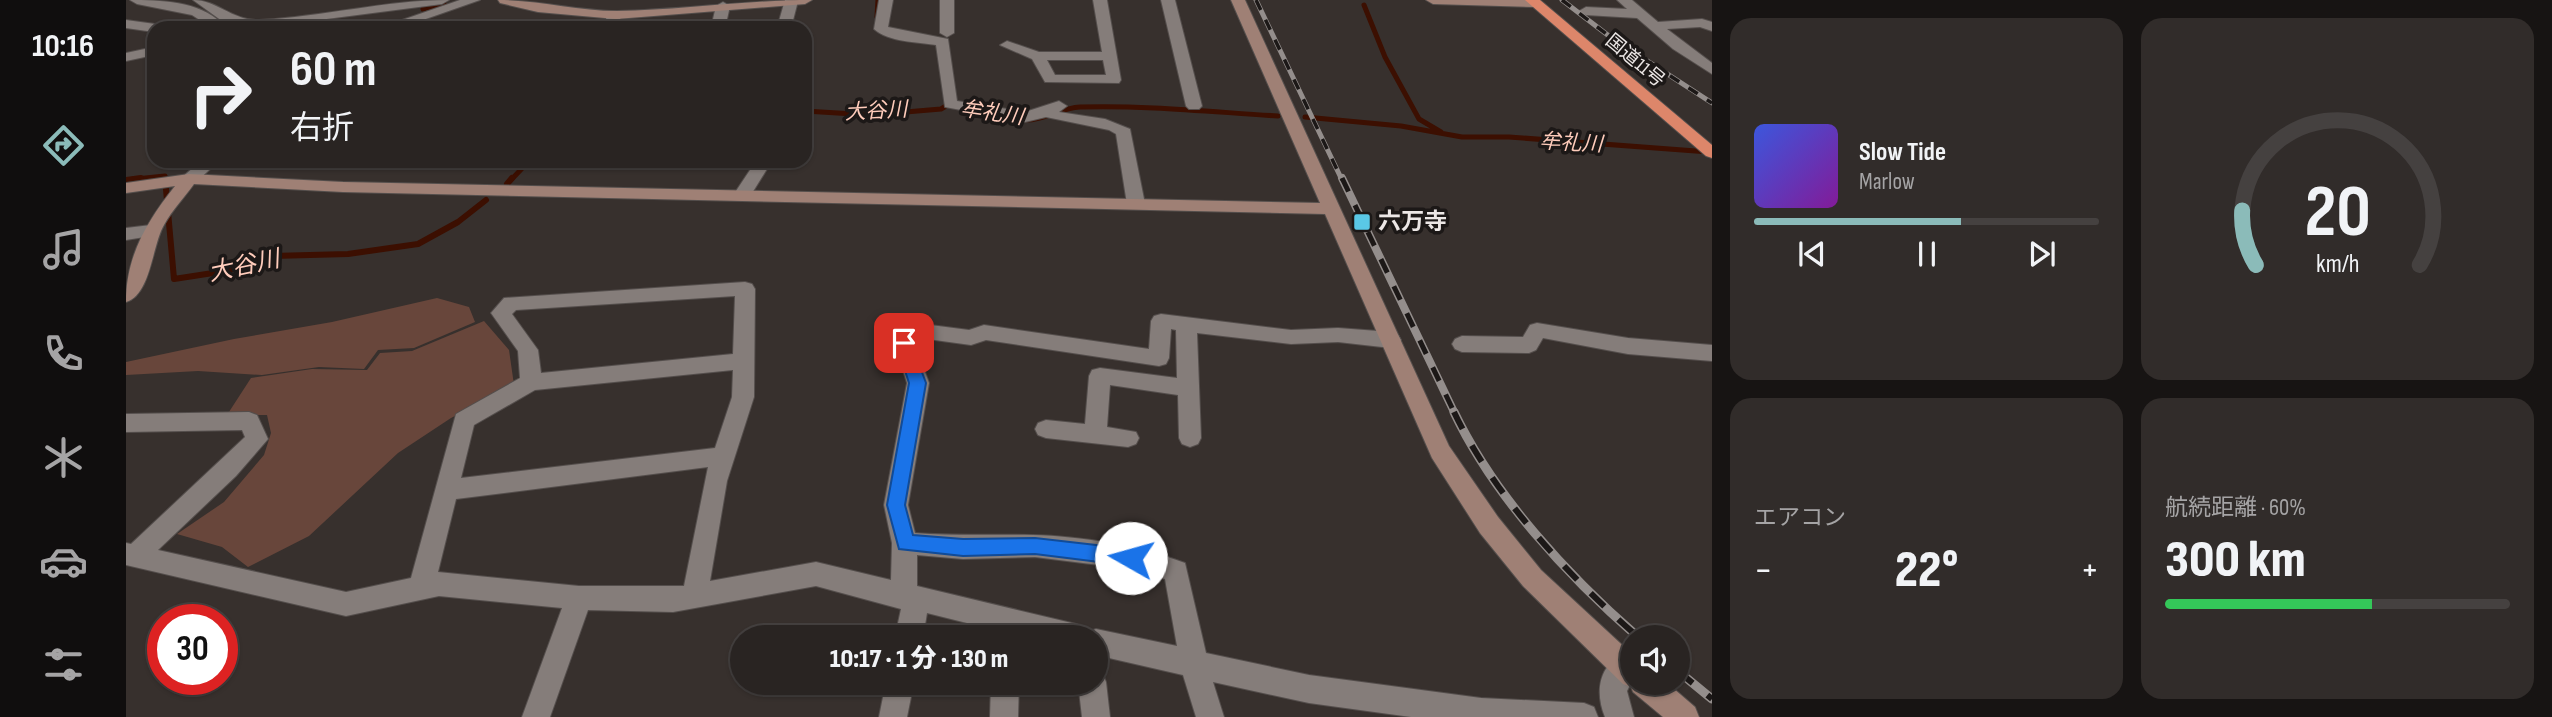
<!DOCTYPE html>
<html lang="ja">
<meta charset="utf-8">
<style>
:root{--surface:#292422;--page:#312c2a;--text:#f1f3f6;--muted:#a5a4a5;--line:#454140;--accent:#8bbbb9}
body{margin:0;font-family:"Sofia Sans Condensed","Noto Sans JP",sans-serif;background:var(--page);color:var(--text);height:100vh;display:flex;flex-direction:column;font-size:26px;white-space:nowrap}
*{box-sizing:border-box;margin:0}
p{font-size:23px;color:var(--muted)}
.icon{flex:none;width:38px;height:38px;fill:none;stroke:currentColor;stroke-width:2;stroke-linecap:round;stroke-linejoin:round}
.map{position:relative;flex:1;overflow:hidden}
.panel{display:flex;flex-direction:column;gap:18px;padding:18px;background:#171413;width:840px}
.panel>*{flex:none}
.hud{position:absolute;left:21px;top:21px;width:665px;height:147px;border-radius:21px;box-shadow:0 2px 5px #0004,0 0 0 2px var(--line);background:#292422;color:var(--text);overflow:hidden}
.tools{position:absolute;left:1494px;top:625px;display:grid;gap:14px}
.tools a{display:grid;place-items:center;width:70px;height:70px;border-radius:50%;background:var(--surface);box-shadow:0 2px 5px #0004,0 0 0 2px var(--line);font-size:35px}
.speed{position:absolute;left:21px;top:604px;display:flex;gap:14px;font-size:35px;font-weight:700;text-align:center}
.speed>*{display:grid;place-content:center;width:91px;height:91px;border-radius:50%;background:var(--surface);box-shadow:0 2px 5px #0004,0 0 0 2px var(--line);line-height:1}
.speed .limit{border:10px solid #d22;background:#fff;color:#111}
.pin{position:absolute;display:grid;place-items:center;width:60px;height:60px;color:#fff;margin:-30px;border-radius:14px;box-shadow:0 4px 10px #0006}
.me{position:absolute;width:77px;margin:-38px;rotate:277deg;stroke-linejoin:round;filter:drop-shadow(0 0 5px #0008)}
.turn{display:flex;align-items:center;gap:24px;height:147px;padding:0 28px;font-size:32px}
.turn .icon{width:91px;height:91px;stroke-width:2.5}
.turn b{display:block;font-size:49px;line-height:60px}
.big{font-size:52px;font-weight:800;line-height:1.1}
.panel .card{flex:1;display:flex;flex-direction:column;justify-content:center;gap:10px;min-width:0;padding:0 24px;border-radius:21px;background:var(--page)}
.panel .dial{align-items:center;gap:0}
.dial svg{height:182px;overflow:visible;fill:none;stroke:var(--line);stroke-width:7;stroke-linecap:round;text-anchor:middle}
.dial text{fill:var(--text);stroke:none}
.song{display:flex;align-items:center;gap:21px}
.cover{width:84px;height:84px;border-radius:10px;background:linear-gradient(135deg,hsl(230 70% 55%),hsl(290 70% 35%))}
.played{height:7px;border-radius:4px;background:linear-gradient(90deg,var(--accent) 60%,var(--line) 60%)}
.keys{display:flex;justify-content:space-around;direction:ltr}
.heat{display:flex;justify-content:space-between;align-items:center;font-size:38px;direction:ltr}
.charge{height:10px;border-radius:5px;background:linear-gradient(90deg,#34c759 60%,var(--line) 0)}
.panel .tiles{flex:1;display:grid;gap:18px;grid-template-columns:repeat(2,1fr)}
.trip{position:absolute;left:604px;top:625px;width:378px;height:70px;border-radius:35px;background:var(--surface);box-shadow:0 2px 5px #0004,0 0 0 2px var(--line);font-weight:800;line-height:70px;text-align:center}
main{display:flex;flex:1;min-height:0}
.menu{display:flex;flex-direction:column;width:126px;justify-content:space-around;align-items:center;background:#100e0e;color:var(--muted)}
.menu .icon{width:49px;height:49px}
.menu .on{color:var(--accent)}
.menu b{font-size:32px;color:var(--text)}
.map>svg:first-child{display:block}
.green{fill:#68463b}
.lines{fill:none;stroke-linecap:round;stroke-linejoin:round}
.stream-far1{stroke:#3c0f01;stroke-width:5}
.stream{stroke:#3c0f01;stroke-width:6}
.street-casing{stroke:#544e4c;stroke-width:2}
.secondary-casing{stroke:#544e4c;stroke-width:2}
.highway-casing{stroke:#544e4c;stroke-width:2}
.street{fill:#857d7a;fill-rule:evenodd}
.secondary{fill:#9f8075;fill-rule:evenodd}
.highway{fill:#dd866a;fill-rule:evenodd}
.rail-far2-casing{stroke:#948e8c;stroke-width:5}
.rail-far1-casing{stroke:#948e8c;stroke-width:8}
.rail-casing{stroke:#948e8c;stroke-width:9}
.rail-far2{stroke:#1c1817;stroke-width:3.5;stroke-dasharray:11;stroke-linecap:butt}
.rail-far1{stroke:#1c1817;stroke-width:5;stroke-dasharray:15;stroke-linecap:butt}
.rail{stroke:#1c1817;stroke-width:6;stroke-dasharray:19;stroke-linecap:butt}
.route{fill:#1a73e8;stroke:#114b97;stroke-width:2}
.poi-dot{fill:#5ac8e6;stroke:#1c1817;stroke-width:2.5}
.labels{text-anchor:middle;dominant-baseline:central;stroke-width:7;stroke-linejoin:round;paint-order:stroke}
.far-street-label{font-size:19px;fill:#ece7e6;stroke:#1c1817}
.far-water-label{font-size:21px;font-style:italic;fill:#fcb;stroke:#1c1817}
.poi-label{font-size:23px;font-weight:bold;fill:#ece7e6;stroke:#1c1817;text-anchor:start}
.water-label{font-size:24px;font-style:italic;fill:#fcb;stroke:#1c1817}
</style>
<main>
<nav class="menu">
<b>10:16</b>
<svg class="icon on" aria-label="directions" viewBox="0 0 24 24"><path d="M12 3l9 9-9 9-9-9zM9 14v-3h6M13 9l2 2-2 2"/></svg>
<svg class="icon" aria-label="music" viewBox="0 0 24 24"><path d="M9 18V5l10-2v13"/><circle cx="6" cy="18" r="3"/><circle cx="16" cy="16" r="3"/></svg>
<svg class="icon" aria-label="phone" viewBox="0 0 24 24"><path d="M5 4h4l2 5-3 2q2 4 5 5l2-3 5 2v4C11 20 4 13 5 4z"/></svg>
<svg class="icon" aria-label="climate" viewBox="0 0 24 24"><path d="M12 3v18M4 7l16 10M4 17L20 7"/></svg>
<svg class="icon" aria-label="car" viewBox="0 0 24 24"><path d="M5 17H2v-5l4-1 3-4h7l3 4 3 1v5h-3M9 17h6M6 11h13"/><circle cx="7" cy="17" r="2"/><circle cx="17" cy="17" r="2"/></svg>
<svg class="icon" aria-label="filters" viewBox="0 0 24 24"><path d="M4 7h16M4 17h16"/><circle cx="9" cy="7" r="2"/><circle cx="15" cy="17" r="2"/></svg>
</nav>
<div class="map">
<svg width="1586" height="717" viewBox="0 0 1586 717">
<rect width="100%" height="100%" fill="#37302d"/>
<path class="green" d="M311,298L343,307L349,322L288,348L252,350L238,369L193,367L136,375L72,371L0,375V362L108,339L206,322Z
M358,321L383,350L388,385L325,418L272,453L183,536L122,567L96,547L51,534L98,502L138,455L145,433L141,415H101L125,378L186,369L241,370L254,353L286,351Z"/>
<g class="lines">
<path class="stream-far1" d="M1238,5L1259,57L1293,119L1315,132
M297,9L318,3
M751,17L752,0
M679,111L744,115L815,109L820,106
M1179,117L1275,126L1336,137H1383L1583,152
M897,120C917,121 934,108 954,107C1020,105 1086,112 1152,116
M0,180L39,176V180
M385,180L403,161"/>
<path class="stream" d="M39,178L48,279L100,271L146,256L222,254L292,244L332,222L360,200
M0,180L15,178
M381,184L386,178"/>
<g class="street-casing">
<path id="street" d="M4,0C33,0 74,1 95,23L93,26H83L66,15L11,4Z
M67,0C91,0 107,21 133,20C197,17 259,0 323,0L316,4L131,28L96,21Z
M334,0H354L274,28H253Z
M659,0L672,1L665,28H651Z
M753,0H767L762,27L822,39L831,101L899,112L933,101L941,106L933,112L979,119L1004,129L1019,204L1016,208H1004L1001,204L990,134L983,130L920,117L899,122L819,107L810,45C791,42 762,42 748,29Z
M814,0H828V33L821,37L814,33Z
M967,0H981L995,80L993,83L919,82L906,59L874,45L881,41L913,52H976ZM921,60H977L980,75H929Z
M1035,0H1049L1076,106L1073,109H1063L1060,106Z
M1491,0H1506L1532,22L1576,19L1586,22V31L1574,27L1541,29L1586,63V74L1547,49L1511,18L1460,15L1453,11L1460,7L1501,9Z
M597,2L604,6L599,28H585L590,6Z
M490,11L497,15L487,28H473L485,12Z
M0,20L29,24L36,28H28V32L0,28Z
M28,47V55L0,61V53Z
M75,161H93L69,183H57L54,179Z
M630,161H646L623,198H611L608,194Z
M25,225L31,227L34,231L31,235L0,240V228Z
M619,282L626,284L629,289L628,397L601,481L584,581L690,562L765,580L766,543L758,505L781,383L768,343L782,325L789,323L843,330L858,325L1023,349L1025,321L1028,316L1035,314L1165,330L1212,328L1265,332L1272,335L1275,340L1272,345L1265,348L1212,342L1165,344L1071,333L1075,438L1072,444L1064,447L1056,444L1053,438L1052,395L984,385L981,427L1010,432L1013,438L1010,444L1002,447L920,438L912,435L909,429L912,423L920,420L959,424L963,376L966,370L974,368L1051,378L1050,330L1045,329L1043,358L1040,364L1033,366L860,340L845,345L794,338L789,344L803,383L782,505L789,533C829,536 867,534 907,535C953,536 1015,546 1059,563L1080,653L1183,675L1355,698L1458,703L1468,707L1472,717H1285L1183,703L1087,682L1098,717H1070L1057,675L970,655V637H897L801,613L797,637H769L775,609L690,586L547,612L462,610L424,717H396L436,608L313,596L220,616L0,565V543L5,544L119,437L116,430L0,432V414L123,412L131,415L142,439L110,476L32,550L220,592L285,578L330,414L394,378L392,351L365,313L378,298ZM609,296L607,354L415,373L412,350L386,314L390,310ZM607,370L606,397L589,448L335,478L348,425L409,390ZM582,467L558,586H453L312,572L330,499ZM791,555L837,559L909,557L1005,569L1039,579L1051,646L970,629L962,632L960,628L950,624L791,586Z
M1411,323L1502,338L1586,345V361L1502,354L1417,338L1410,350L1403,353L1336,352L1329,349L1326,344L1329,339L1336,336L1397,337L1404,325Z
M1499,653L1507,656V679L1501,691L1508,717H1479C1469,693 1472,665 1499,653Z
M970,669L976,672L980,682L984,717H956L952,682H970Z
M760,682H788L781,717H753Z
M865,682H893L892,717H864Z"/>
</g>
<g class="secondary-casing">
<path id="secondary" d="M372,0C412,0 451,11 491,11C556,10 620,0 686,0L679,4L490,19L412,12L374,3Z
M1105,0H1119L1323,446L1372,517L1415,570L1507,655V682H1540L1569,707L1573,717H1537L1507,692L1505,687L1497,684L1397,586L1354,533L1306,458L1199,214L217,192L68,184C58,198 46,210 38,225C26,245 25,295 0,302C0,256 21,221 49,186L0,193V183L63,174L217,182L1194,203Z
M1300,0H1413L1416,3L1409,7L1307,4Z"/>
</g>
<g class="highway-casing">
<path id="highway" d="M1399,0H1414L1586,145V158L1580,156Z"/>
</g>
<use href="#street" class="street"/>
<use href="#secondary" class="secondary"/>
<use href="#highway" class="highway"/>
<g class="rail-far2-casing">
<path id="rail-far2" d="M1130,0L1216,180
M1436,0L1483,36L1586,103"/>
</g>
<g class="rail-far1-casing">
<path id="rail-far1" d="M1216,178L1329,414"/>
</g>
<g class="rail-casing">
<path id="rail" d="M1328,412C1368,496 1442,576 1512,637
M1552,671L1586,699"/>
</g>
<use href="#rail-far2" class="rail-far2"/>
<use href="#rail-far1" class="rail-far1"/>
<use href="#rail" class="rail"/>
</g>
<path class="route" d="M778,337L785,343L800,383L779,505L787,535L837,539L909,538L1005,549L1012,551L1015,558L1012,564L1005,566L909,554L837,556L773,549L761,505L783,383L770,343Z"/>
<rect class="poi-dot" x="1227" y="213" width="18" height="18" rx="3.5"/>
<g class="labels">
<g class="far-street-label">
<text transform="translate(1509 61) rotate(40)">国道11号</text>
</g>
<g class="far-water-label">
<text transform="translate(750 111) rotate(-3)">大谷川</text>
<text transform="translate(866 113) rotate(8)">牟礼川</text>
<text transform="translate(1445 143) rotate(3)">牟礼川</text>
</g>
<g class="poi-label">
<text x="1252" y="222">六万寺</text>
</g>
<g class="water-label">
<text transform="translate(118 266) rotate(-12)">大谷川</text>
</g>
</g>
</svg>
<div class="tools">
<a><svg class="icon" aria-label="sound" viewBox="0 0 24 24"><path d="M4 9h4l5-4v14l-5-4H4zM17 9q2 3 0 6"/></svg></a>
</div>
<div class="speed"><div class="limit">30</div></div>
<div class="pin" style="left:778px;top:343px;background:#d93025"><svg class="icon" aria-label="arrive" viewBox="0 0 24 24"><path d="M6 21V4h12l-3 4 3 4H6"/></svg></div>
<svg class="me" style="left:1005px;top:558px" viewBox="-20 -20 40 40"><circle r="19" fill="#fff"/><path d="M0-13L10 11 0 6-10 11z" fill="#1a73e8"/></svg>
<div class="trip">10:17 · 1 分 · 130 m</div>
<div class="hud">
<div class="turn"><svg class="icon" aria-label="right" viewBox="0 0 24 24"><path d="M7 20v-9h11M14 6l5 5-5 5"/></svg><div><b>60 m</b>右折</div></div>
</div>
</div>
<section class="panel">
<div class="tiles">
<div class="card">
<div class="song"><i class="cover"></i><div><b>Slow Tide</b><p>Marlow</p></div></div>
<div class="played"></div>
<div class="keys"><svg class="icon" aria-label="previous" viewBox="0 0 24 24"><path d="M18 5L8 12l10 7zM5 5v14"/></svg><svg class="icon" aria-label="pause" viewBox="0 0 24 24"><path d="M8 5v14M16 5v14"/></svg><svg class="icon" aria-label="next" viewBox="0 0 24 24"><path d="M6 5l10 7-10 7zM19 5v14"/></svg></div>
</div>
<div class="card dial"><svg viewBox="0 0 100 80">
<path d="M14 69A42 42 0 1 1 86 69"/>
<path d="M14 69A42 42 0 0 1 8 45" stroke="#8bbbb9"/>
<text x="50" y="56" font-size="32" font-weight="700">20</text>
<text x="50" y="72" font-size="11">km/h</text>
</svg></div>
<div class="card"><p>エアコン</p>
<div class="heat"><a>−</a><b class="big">22°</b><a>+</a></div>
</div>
<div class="card"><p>航続距離 · 60%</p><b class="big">300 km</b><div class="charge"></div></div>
</div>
</section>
</main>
